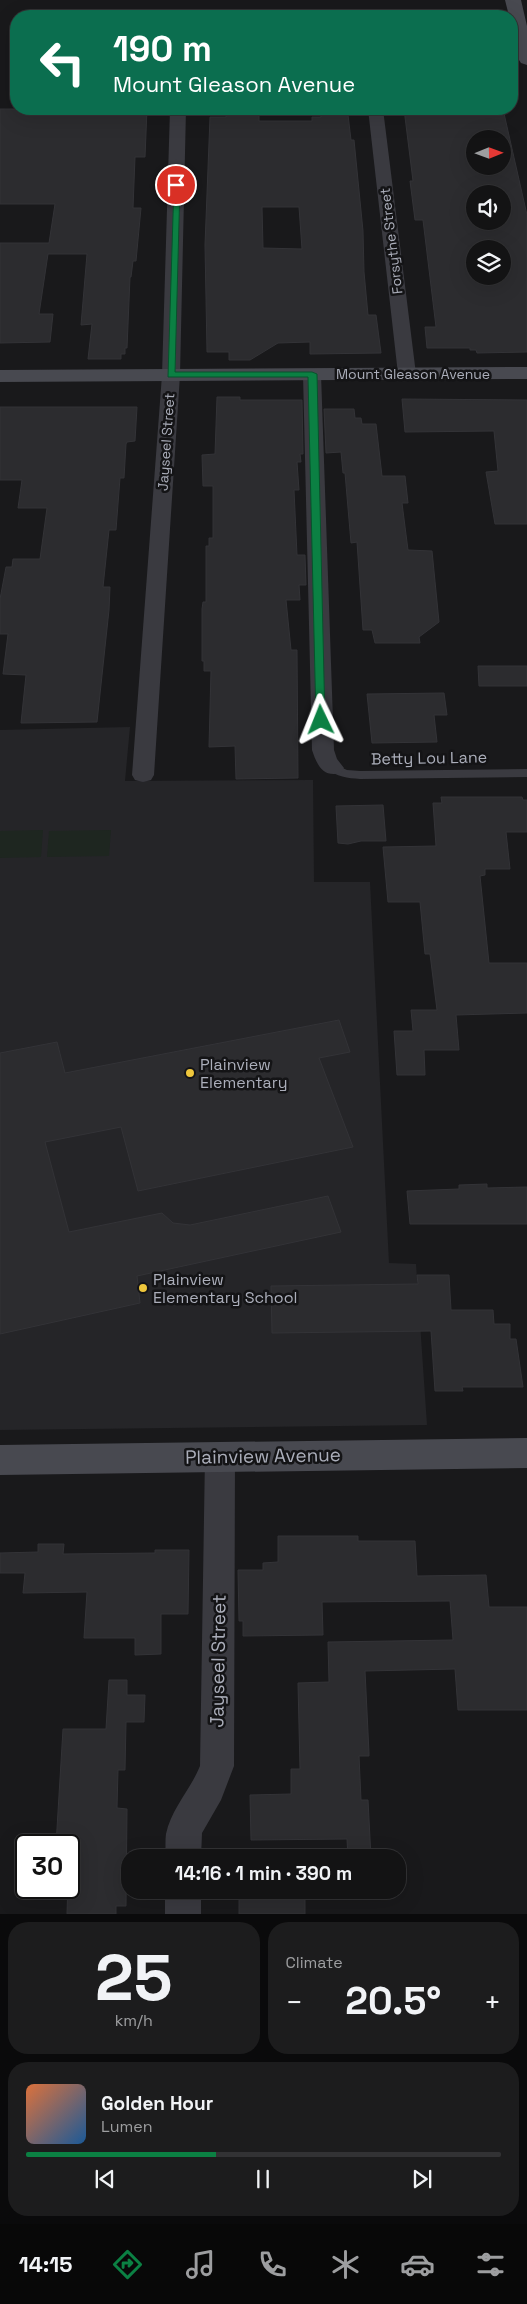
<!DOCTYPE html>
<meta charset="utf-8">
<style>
:root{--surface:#131314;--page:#1c1c1d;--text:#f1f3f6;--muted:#9d9ea0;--line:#323234;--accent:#0b8043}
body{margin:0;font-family:"Space Grotesk",sans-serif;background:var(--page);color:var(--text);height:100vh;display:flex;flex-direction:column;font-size:19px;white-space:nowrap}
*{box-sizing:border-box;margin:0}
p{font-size:16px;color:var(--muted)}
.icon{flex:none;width:28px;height:28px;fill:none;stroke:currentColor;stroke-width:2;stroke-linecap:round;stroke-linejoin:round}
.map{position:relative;height:1914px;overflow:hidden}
.sheet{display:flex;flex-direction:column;gap:8px;padding:8px;background:#0a0a0b;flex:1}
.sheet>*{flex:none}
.top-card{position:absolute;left:10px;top:10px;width:508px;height:105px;border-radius:20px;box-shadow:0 5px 20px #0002,0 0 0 1px var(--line);background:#0b6e4f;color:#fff;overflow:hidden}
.needle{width:32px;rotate:89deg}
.tools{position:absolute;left:466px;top:130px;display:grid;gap:10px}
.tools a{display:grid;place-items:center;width:45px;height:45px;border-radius:50%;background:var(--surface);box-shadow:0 5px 20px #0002,0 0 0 1px var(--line);font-size:25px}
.speed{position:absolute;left:15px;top:1834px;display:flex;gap:10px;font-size:25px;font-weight:700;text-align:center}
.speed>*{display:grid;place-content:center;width:65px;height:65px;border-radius:50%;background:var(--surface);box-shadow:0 5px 20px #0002,0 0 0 1px var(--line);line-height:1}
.speed .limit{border:2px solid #111;border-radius:8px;background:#fff;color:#111}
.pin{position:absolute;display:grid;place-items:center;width:42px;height:42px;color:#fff;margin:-21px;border:2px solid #fff;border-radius:50%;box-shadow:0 1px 5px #0007}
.me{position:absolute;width:55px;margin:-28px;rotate:358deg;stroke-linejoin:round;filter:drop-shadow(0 0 4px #0008)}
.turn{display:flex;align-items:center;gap:18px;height:105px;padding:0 20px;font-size:22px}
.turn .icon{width:65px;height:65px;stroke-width:2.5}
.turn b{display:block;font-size:35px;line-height:42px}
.big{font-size:38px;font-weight:700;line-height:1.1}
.sheet .tile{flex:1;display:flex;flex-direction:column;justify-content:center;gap:8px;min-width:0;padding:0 18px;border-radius:20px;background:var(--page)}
.sheet .dial{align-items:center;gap:0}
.dial b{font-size:65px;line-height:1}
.song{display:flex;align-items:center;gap:15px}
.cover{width:60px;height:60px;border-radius:8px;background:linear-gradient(135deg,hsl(20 70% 55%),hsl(210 70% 35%))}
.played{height:5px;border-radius:2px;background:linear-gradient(90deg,var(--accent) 40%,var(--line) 40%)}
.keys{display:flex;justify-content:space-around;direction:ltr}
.heat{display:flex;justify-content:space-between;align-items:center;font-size:28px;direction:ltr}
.sheet .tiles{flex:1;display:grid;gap:8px;grid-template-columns:1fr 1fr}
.tile:last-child{grid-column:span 2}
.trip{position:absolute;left:121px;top:1849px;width:285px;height:50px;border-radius:20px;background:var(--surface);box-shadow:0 5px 20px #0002,0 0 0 1px var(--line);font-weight:700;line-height:50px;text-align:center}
.tabs{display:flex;height:80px;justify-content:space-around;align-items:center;background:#080808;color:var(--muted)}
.tabs .icon{width:35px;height:35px}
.tabs .selected{color:var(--accent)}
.tabs b{font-size:22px;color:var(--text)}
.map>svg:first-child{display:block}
.built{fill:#252528}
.green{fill:#1e2620}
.building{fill:#2c2c2f;stroke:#333337;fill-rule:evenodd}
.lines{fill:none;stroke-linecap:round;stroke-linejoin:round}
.lane{fill:#3a3a40;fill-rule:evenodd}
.street{fill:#3a3a40;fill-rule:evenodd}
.secondary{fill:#484950;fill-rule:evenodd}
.route{fill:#0b8043;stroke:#07532c}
.poi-dot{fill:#efc73c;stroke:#141416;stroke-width:2}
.labels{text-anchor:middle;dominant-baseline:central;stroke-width:5;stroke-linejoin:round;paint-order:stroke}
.far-street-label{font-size:14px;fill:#abaeba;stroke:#141416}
.street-label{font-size:16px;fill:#abaeba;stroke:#141416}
.poi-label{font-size:16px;fill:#abaeba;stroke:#141416;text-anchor:start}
.near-street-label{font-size:19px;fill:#abaeba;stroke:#141416}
</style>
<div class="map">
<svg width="527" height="1914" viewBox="0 0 527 1914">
<rect width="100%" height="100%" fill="#19191b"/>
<path class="built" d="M130,727L125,781L313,780L314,882H370L389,1263L416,1264L427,1425L0,1430V730Z"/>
<path class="green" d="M43,830L41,857L0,858V831Z
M111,830L109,856L47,857L49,831Z"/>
<path class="building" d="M0,109H147L145,157H135L133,208H141L136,261H133L131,277H130L127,348H125V354H121V359H88L92,324L81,325L87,254H48L39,314H53L50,342L0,343V243H49L55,204H0Z
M320,109H343L344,115H348L351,140H354L363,231L364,272L368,315H376L381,353L310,354V342L278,343L250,360H229V352H207L205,245L210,117H226L227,111L259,110V121H312V117H321ZM262,207H299L302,249L263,248Z
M404,109H503L527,215V352L477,353L476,350H470V348H427L425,327H436L423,220H415L410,181H413ZM475,139H502V166H475ZM475,194H502V221H475ZM475,249H502V276H475Z
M217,397H240V400H302L303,454H300L301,462H297L299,490H294L297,555H305L306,585H299L300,600H286L291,650H297L298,778L236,779L235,746L209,747L211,671H204V661H202V609L203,602H206V546H209V538H213V486H203L202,455L215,454Z
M402,399L527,400V524H495L486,472L498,471L494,431L405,432Z
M0,407H137L135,441L127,442L126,444L124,478H120L116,530H109L103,587H110L109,610L97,722L21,723L26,675L3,674L8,634H0V599L6,567H12L13,559H40L47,508H18L22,480H0Z
M324,409H354L355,418H361L362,424H376L382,476H405L408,503H402L408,550L432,551L439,622L419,637L420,643H375L372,630H363L357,542L351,543L345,473H343L341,452L326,453Z
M478,666H527V686H479Z
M444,693L447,715H434L437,742L372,743L367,694Z
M441,797H522L523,800H527V832H506L510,869H485V875L480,876L489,963H527V1013L456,1015L459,1050H424L425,1075H397L394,1031H413L411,1010H437L430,954H425L420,902H388L383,847L436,846L433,803H442Z
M383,805L386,841H361L348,844L338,843L336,806Z
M339,1020L350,1052L319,1058L353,1147L138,1191L121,1127L45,1142L69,1232L162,1213L173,1223L190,1225L328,1196L341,1232L137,1276L140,1303L0,1334V1053L57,1042L65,1073Z
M487,1184V1188L527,1187V1224H410L407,1191L459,1189V1185Z
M417,1275H449L451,1310H493L494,1324H510V1339H516L523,1387H462L463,1391H435L431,1331L272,1333L271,1286L418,1284Z
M278,1536H358V1541H415L417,1576L486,1575L489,1607H527V1710H458L455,1669L365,1671L369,1753V1756H359L361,1800H368L371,1858H348L347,1839L251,1840L250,1795L291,1794V1769H300L298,1683L329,1682L328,1642L453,1640L450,1601L322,1602L323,1635L243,1636V1621H239L238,1570H263V1563L278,1562Z
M38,1544H64L63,1554L155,1553V1550H189L188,1614H161V1654L135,1655V1638H84L87,1592L23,1593L25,1573H0V1553L38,1552Z
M109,1680H127V1695H145L144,1722H126L125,1770H118L117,1808L127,1809L126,1906H116V1914H67L69,1845H56L63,1729H106Z
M239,1890H305V1914H239Z"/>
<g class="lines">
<path class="lane" d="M333,764L347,770L360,771L527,769V777L360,779C348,778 336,777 327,768Z"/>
<path class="street" d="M170,109H186L180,375L154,775L151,780L143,782L135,780L132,775L162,375Z
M368,109H383L416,374L413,378H401L398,374Z
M312,369L318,370L321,374L334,750L337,759L344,768L341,773C323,778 317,765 312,750L303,374L306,370Z
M220,1443L231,1447L235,1456L234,1766L221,1800L202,1833L201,1858H165C166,1850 165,1841 166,1834C171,1809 191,1789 200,1766L205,1456L209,1447Z
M165,1890H201V1914H165Z"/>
<path class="secondary" d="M505,0H521L527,26V65L521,63L519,60L511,26V16H509Z
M527,367V379L0,382V370Z
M527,1438V1468L0,1475V1445Z"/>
</g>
<path class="route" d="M174,184L180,185L175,372H312L317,374L325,722H318L316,720L308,377H168Z"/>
<g class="poi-dot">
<circle cx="190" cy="1073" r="5"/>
<circle cx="143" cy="1288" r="5"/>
</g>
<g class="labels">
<g class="far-street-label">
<text transform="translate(391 241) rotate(-97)">Forsythe Street</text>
<text x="413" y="374">Mount Gleason Avenue</text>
<text transform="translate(166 442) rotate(-86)">Jayseel Street</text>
</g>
<g class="street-label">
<text transform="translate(429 758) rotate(-1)">Betty Lou Lane</text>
</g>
<g class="poi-label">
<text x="200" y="1064">Plainview<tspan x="200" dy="18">Elementary</tspan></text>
<text x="153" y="1279">Plainview<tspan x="153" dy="18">Elementary School</tspan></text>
</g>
<g class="near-street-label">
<text transform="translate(263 1456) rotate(-1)">Plainview Avenue</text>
<text transform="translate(218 1661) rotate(-89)">Jayseel Street</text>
</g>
</g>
</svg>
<div class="tools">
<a><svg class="needle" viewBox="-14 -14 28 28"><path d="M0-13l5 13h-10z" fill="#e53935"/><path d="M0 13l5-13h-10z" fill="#9d9ea0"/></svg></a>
<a><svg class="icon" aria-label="sound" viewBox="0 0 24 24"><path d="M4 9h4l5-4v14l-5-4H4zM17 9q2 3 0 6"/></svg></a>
<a><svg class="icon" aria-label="layers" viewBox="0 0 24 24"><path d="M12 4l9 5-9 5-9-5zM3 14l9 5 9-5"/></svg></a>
</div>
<div class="speed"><div class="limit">30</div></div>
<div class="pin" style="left:176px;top:185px;background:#d93025"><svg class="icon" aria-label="arrive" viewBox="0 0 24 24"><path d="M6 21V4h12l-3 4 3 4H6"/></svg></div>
<svg class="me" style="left:321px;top:720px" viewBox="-20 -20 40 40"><path d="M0-17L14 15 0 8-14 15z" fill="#0b8043" stroke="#fff" stroke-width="4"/></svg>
<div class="trip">14:16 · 1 min · 390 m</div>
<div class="top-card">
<div class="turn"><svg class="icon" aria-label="left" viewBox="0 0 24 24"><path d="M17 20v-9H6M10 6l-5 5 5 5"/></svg><div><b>190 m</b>Mount Gleason Avenue</div></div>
</div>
</div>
<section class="sheet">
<div class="tiles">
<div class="tile dial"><b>25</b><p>km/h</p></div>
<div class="tile"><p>Climate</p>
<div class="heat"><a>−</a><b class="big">20.5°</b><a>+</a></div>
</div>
<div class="tile">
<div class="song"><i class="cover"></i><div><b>Golden Hour</b><p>Lumen</p></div></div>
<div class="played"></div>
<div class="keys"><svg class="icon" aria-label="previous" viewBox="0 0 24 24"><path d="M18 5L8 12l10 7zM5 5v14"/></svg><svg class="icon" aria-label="pause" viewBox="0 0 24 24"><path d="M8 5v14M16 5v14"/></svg><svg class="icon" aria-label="next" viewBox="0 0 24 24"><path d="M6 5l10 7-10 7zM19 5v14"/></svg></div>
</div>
</div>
</section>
<nav class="tabs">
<b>14:15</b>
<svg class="icon selected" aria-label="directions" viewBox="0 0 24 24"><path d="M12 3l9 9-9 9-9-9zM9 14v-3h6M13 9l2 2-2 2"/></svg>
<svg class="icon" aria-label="music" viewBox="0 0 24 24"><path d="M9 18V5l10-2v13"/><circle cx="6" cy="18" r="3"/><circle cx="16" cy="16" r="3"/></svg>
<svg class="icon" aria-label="phone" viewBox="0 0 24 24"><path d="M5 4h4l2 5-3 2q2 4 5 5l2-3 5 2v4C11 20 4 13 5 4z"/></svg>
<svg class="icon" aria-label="climate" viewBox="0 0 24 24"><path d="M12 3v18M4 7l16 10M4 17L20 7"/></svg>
<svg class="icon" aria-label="car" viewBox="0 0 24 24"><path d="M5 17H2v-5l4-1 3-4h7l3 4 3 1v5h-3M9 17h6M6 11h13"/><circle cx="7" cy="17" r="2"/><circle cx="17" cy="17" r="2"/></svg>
<svg class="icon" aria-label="filters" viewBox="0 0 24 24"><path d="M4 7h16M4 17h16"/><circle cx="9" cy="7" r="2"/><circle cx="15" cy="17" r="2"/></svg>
</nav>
